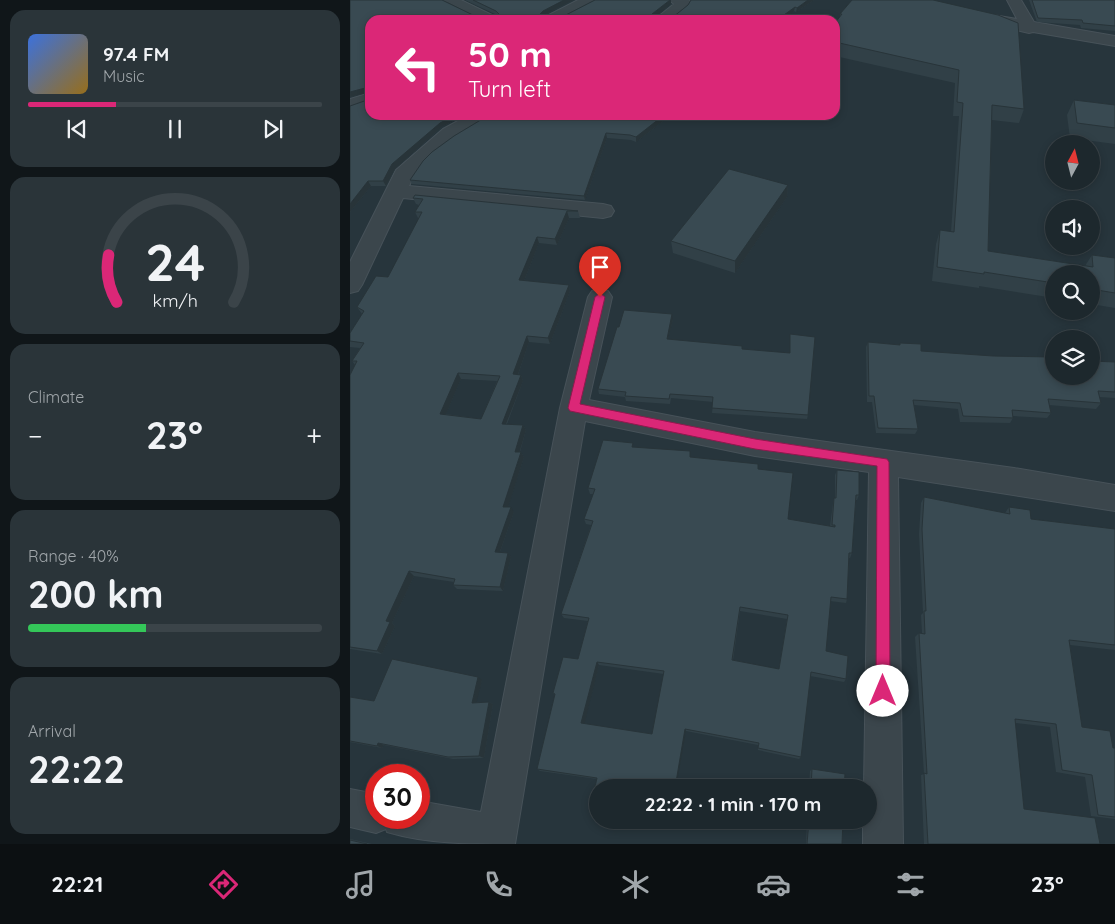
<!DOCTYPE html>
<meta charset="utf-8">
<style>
:root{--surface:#1d282d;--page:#2a3439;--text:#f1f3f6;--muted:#a0a6aa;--line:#3b4449;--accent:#db2777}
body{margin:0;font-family:Quicksand,sans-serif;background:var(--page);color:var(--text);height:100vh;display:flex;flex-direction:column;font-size:19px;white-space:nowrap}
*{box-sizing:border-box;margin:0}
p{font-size:16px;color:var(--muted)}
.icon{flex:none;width:28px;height:28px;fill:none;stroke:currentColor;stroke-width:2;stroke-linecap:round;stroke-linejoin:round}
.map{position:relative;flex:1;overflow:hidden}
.side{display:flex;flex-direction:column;gap:10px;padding:10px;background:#101619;width:350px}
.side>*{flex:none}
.banner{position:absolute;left:15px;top:15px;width:475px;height:105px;border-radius:15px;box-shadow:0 2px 8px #0003,0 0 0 1px var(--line);background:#db2777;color:#fff;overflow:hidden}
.needle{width:32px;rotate:7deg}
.controls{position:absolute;left:695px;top:135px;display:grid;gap:10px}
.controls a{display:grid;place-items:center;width:55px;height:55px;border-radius:50%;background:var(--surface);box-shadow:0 2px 8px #0003,0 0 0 1px var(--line);font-size:25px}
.speed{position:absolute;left:15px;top:764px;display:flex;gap:10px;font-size:25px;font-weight:700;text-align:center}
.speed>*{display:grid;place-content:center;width:65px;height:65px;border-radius:50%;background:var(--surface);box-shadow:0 2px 8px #0003,0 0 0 1px var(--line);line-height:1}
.speed .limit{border:8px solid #d22;background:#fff;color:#111}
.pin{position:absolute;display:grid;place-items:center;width:42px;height:42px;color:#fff;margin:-51px -21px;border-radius:50% 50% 50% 0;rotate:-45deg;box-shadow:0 0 5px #0007}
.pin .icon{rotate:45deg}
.me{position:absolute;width:55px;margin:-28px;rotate:0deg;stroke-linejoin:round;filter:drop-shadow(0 0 4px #0008)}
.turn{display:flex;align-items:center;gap:18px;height:105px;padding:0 20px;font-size:22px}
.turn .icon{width:65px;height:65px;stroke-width:2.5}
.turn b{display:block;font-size:35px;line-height:42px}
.big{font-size:38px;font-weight:700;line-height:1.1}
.side .tile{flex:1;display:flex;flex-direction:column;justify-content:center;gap:8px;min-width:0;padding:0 18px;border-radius:15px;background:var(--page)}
.side .dial{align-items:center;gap:0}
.dial svg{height:130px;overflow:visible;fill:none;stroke:var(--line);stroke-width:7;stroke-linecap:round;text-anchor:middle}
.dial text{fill:var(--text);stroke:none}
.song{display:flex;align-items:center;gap:15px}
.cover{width:60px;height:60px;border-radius:8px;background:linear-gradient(135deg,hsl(220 70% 55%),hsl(40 70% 35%))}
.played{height:5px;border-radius:2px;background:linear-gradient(90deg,var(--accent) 30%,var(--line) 30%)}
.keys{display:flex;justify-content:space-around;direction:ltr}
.heat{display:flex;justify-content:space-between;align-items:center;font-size:28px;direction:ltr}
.charge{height:8px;border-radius:4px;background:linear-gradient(90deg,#34c759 40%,var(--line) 0)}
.trip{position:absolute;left:239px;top:779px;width:288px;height:50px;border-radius:25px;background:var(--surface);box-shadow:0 2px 8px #0003,0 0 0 1px var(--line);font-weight:700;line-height:50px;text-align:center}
.dock{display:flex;height:80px;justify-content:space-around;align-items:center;background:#0c1012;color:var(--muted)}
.dock .icon{width:35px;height:35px}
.dock .selected{color:var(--accent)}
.dock b{font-size:22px;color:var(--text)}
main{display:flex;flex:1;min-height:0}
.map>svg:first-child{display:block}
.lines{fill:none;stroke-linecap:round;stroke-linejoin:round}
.minor-casing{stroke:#475259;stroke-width:2}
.minor{fill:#3b464c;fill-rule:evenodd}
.wall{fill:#314047;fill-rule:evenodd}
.shaded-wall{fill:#283439}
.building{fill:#394a52;stroke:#283439;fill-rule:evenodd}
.route{fill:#db2777;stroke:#8e194d}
</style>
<main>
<section class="side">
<div class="tile">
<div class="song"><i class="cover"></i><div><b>97.4 FM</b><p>Music</p></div></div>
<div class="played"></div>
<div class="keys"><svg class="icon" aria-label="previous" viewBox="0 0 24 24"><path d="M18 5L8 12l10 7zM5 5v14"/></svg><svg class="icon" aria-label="pause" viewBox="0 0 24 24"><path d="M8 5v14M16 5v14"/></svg><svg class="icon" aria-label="next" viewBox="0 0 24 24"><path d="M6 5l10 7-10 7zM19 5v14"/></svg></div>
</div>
<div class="tile dial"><svg viewBox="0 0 100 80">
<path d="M14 69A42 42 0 1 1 86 69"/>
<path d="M14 69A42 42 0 0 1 9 40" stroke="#db2777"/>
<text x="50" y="56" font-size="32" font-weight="700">24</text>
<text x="50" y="72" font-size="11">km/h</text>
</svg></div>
<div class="tile"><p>Climate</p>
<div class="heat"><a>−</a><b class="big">23°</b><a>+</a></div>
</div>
<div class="tile"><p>Range · 40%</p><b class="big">200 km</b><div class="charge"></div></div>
<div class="tile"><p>Arrival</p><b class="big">22:22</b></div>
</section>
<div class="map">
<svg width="765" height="844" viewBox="0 0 765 844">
<rect width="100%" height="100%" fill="#27353c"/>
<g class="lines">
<g class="minor-casing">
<path id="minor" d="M92,0H111L146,17L149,20H129L94,3Z
M228,0H247L245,3L212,20H192L195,17Z
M319,0H339L341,2L337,8L322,20H304L324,4Z
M657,0H671L684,22L765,36V46L683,32L679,33L626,21L623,18L626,15L631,13L667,19Z
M20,93V104L0,110V99Z
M119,115H142L139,119C111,134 73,156 59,186L253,204L261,206L264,211L261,216L253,218L53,198L12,285L8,291L0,293V262L46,170L93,129Z
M250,289L258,291L262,297L239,400L405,432L664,468L765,485V511L548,477L553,844H513V820H518V788H514L519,472L405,456L235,421L165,844C122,844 77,844 37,832L36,829L26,833L0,827V789L26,794V818H69V801L131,812L210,408L238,297L242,291Z"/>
</g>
<use href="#minor" class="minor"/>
</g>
<path class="wall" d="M0,0H92L127,17H148L147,15L115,0H224L194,15L192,17H212L245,0H321V4L305,17H323L338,5L341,0H464L446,12L444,11L433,20H20V115H115L92,127L45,169L36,186H21L0,212V106L20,99L19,92L0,97Z
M502,0L674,109L669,123L642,120L638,251L735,266L742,255L765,258V308L741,304V274H704V298L629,286V288L582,281L586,244L590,230L601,232L609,116H603L605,83L485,56V23L490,17V14Z
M679,0H765V31L731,28L730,25L687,22Z
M724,100L765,105V144L720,138L717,115Z
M139,115H321L286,142L281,140L257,138L235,200L62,184L60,180Z
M438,185L437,197L385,273L323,253L321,241Z
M63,198L228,211L230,218H219L207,245L189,243L174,281L219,285L220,291L200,344L179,342L168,375H171L173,381L157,424L173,425L176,430L170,452H171L174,457L158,507L164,512L150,552L158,553L161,557L153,591L107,589L103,585L104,582L64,576L42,623L45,626L32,654L0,649V375L5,365L2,361L10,348L0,347V333L12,314L7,307L38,277L69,218H68L65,212L69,205L66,204ZM111,379L147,381L131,419L96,414Z
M323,319L318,339L392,349L458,415L457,419L362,413L363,402L321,398L320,404L276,401L275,397L249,394L248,389L269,327Z
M518,342L550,345V343L571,351L704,376L765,362V398L749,397L751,403L746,409L699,405L701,413L697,418L663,416V418L660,423L610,422L608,409L564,405L568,429L565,434L526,433L522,402H517L516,347Z
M284,447L408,469L438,519L480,526L483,503L484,498H485V475L487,470L509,495L507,500H506L502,553L500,558H499L497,599L496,603L480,601L476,651L496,679L494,682L460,676L451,757L449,759L408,750V745L336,731L248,788V798L243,796L247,779L190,771L187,769L205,695L203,693L228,659L238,621L214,618L211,614L241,525L236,524L234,519L243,494H240L238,488ZM390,611L437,619L429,669L383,660ZM249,665L314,674L302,734L234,724Z
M574,497L655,513L659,507L681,519L765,529V650L720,645L732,727L763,748H765V819L741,816L735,777L706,772L700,727L665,723L674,809L750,844H574L571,775L574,774L565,637L569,633H572L571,615L573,613L569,534L571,503Z
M132,680L126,702H139L143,704L134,758L103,759L34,745L32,748L0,742V697L24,701Z
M462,769L494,788H459L460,771Z
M457,820H493L492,844H456Z
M0,839L22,844H0Z"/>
<path class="shaded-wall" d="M214,0H224L194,15L190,20L189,15L193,11Z
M320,0H321V4L303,19V20L302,14Z
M458,0H464L446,12L447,8Z
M445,7L444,11L433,20H427Z
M19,87L20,92L0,97V92Z
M105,115H115L92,127L45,169L36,186L33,181L42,164L90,123Z
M314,115H321L286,142V137Z
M256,133L257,138L235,200L234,196Z
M18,181L21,186L0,212V204Z
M438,185L437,197L385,273V261Z
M217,211L219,218L207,245L205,239Z
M187,237L189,243L172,286L169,280Z
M219,285L220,291L200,344L198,338Z
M322,314L323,319L317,344V339Z
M177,336L179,342L166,380L163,374Z
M108,373L111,379L94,419L90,414Z
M171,375L173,381L154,429L152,424Z
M173,425L176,430L168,457L165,452Z
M171,452L174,457L157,511L153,507Z
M161,507L164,512L148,557L145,552Z
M158,553L161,557L153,591L150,587Z
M59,571L64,576L42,623L45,626L32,654L27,651L36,621Z
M247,662L249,665L234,726L231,723Z
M128,677L132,680L126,705L122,703Z
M139,702L143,704L134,758L129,756Z
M335,729L336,731L326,788H325Z
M28,743L34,745L32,748L27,746Z"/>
<path class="building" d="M0,0H92L127,17H148L150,15L146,11L123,0H214L193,11L189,15L191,17H212L245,0H320L302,14V17H323L338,5L341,0H458L447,8L445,7L427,20H20V115H105L90,123L42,164L33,181H18L0,204V106L20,99L19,87L0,92Z
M502,0H583L648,15L668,23L674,109L642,105L638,251L743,267L742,255L765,258V293L741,289V274H704V283L634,272V274L587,267L590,230L604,232L613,103L607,102L609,70L485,42V23L492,14H490Z
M682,0H765V26L733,23L732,20L688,18Z
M724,100L765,105V128L727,123Z
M139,115H314L286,137L280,135L256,133L234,196L60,180L73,161L82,152L104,136Z
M379,169L438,185L385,261L321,241Z
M65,195L228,211H217L205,239L187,237L169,280L219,285L198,338L177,336L163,374L171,375L152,424L173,425L165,452H171L153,507H161L145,552L158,553L150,587L103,585L105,579L59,571L36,621L40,622L27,651L0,647V375L7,361H2L14,343L0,341V333L14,311L7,307L26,276L38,277L72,212H65L73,199L63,198ZM108,373L150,376L131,419L90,414Z
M274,310L322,314L317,339L392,346V349L440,353V334L465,337L458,415L362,408L363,397L320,394L319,399L275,396L276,392L248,389L267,327H269Z
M518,342L550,345V343L571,344V351L643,356L704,357V376H741V361L765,362V392L748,391L751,403L698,399L701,413L662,410L663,418L613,416L610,403L563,400L568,429L528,428L524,396H519Z
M253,440L283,443L282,447L340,451V457L408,464V469L443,473L438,519L485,527V525H482L484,498H486L487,470L509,472V495H506L502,553H499L497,599L481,597L476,651L498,656L496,679L461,672L451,757L408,748L409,743L335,729L325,788H248V797L243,796L247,778L187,769L205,694L203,693L213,657L228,659L239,618L211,614L243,521L234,519L245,489L238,488ZM390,607L438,615L429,669L382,660ZM247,662L314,671L302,734L231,723Z
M574,497L660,514L659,507L680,510L681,519L765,529V645L719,640L732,727L760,731L763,748H765V817L748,815L742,775L712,770L706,724L665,719L674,809L745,818L750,844H578L574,773L577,774L569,633L575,634L574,611H576L572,529Z
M42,659L128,677L122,703L139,702L129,756L98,757L28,743L27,746L0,741V697L24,701Z
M462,769L495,774L494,788H461Z
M459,820H493L492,844H457Z
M0,840L17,844H0Z"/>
<path class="route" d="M250,293L255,297L230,404L405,439L537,459L539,462L540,691L538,696L533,699L528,696L526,691L527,466L405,449L220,411L218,408L245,297Z"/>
</svg>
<div class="controls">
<a><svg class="needle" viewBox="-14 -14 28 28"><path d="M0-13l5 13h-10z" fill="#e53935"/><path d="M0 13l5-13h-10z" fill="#a0a6aa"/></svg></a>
<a><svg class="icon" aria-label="sound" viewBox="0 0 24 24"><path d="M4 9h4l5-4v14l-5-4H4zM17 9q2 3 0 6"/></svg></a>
<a><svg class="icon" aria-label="search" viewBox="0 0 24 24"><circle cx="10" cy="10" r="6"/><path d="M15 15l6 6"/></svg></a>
<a><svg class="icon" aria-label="layers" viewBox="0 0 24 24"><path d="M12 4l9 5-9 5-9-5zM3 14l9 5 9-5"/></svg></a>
</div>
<div class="speed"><div class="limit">30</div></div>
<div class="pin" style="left:250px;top:297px;background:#d93025"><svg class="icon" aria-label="arrive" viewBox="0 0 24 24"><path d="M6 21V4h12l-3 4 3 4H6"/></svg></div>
<svg class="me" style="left:533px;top:691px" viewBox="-20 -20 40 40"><circle r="19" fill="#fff"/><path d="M0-13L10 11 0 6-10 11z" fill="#db2777"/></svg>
<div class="trip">22:22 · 1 min · 170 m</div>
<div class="banner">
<div class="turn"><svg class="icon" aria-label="left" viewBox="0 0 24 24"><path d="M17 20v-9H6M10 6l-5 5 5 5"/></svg><div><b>50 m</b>Turn left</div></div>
</div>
</div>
</main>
<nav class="dock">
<b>22:21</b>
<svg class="icon selected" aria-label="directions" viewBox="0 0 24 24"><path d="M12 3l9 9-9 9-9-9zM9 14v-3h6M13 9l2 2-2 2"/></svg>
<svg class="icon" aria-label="music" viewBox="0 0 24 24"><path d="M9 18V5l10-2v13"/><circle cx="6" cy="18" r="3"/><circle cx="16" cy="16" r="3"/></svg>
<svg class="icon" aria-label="phone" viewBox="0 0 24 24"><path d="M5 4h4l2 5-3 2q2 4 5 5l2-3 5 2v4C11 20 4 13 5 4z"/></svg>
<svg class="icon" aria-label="climate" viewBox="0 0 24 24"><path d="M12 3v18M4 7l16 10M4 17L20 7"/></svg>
<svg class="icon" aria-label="car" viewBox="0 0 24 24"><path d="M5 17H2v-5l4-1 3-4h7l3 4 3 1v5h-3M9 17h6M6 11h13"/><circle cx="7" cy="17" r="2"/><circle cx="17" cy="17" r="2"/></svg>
<svg class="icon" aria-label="filters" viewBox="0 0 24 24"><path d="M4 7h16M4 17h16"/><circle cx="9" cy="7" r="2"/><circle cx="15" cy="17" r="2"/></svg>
<b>23°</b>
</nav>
